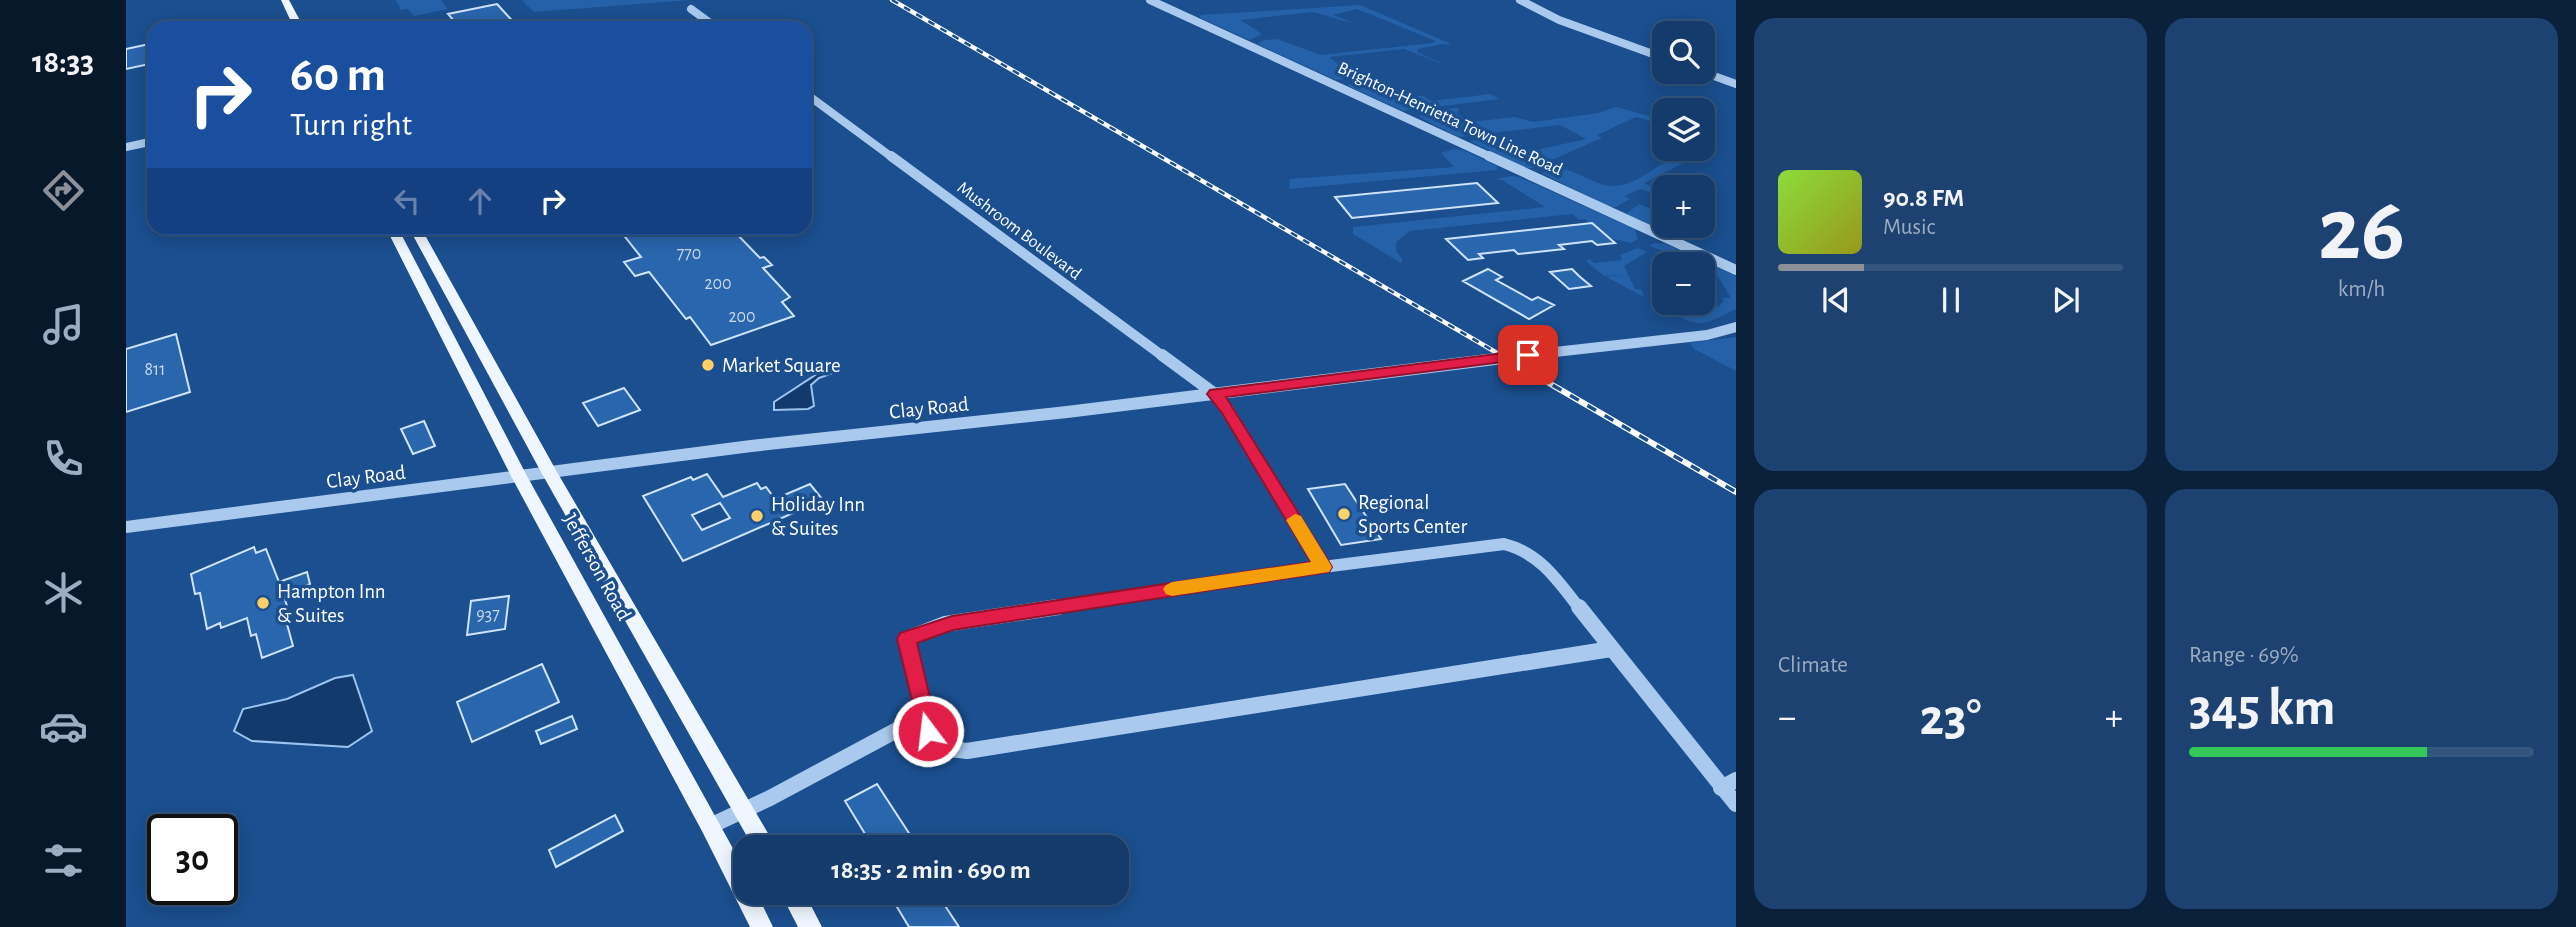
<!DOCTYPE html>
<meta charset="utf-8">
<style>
:root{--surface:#143b6b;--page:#1d4271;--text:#f1f3f6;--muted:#9dadc1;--line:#33557e;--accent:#8c9099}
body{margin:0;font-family:"Alegreya Sans",sans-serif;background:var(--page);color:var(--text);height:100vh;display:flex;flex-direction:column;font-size:26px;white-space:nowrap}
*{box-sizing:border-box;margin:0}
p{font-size:23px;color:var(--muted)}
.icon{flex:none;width:38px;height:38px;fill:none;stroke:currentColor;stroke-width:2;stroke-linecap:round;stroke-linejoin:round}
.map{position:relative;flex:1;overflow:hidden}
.sheet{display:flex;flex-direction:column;gap:18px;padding:18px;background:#0b203b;width:840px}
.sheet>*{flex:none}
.top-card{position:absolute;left:21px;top:21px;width:665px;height:214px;border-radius:21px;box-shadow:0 4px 18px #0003,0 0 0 2px var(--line);background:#1a4fa0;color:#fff;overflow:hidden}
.buttons{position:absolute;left:1526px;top:21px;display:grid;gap:14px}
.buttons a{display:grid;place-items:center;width:63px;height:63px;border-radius:14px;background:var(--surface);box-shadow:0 4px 18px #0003,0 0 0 2px var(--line);font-size:35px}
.speed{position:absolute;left:21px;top:814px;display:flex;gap:14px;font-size:35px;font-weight:700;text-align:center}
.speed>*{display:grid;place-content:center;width:91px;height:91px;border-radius:50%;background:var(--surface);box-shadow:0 4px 18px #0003,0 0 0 2px var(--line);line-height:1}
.speed .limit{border:4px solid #111;border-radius:10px;background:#fff;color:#111}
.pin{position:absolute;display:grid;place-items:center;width:60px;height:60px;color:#fff;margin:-30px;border-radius:14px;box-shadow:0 4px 10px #0006}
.me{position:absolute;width:77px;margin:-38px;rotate:345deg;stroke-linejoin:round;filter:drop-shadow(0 0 5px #0008)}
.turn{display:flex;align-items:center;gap:24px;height:147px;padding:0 28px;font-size:32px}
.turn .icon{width:91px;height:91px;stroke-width:2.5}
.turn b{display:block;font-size:49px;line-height:60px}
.lanes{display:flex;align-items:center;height:66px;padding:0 28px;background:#0003;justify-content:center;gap:35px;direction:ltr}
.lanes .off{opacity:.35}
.big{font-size:52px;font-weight:700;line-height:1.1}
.sheet .tile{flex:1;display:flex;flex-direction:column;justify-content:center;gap:10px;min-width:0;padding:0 24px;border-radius:21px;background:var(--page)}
.sheet .dial{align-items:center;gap:0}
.dial b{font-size:91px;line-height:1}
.song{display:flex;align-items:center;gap:21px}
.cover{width:84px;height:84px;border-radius:10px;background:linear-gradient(135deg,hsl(90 70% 55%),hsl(60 70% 35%))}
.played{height:7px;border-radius:4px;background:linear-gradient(90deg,var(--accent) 25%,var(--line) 25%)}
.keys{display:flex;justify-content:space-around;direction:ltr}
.heat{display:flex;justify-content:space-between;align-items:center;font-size:38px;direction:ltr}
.charge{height:10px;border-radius:5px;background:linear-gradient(90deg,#34c759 69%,var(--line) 0)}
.sheet .tiles{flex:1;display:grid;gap:18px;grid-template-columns:repeat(2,1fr)}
.trip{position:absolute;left:607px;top:835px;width:396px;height:70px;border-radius:21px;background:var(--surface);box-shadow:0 4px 18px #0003,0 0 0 2px var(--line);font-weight:700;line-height:70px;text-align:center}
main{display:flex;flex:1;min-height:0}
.dock{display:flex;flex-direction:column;width:126px;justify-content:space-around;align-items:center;background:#08182b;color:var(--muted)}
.dock .icon{width:49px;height:49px}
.dock .on{color:var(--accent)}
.dock b{font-size:32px;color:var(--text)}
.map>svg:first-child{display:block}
.green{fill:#2461a8}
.water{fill:#123a6d;stroke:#9cc4f0;stroke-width:2}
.building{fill:#2a66ad;stroke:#cfe3fa;stroke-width:2;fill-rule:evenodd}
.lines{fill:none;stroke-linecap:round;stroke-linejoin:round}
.minor-far3{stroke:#a9c9ee;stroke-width:8}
.minor-far2{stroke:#a9c9ee;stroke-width:10}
.minor-far1{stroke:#a9c9ee;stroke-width:12}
.minor{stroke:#a9c9ee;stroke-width:16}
.major{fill:#f0f6ff;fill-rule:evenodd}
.rail-far1-casing{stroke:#fff;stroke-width:4.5}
.rail-casing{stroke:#fff;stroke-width:6}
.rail-far1{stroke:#1b4f8f;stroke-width:2.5;stroke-dasharray:7;stroke-linecap:butt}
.rail{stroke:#1b4f8f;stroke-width:3.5;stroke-dasharray:10;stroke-linecap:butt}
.minor-bridge-far1{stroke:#a9c9ee;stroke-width:10}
.minor-bridge{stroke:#a9c9ee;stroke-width:12}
.route{fill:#e11d48;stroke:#92132f;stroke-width:2}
.slow{fill:#f59e0b}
.poi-dot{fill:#ffd166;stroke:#1b4f8f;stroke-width:2.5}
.labels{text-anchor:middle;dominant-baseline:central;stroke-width:7;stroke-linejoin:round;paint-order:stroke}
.far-street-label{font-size:18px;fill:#fff;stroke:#1b4f8f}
.number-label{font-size:18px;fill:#cad9ea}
.poi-label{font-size:21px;fill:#fff;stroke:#1b4f8f;text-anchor:start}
.street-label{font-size:21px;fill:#fff;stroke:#1b4f8f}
</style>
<main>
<nav class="dock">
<b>18:33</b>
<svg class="icon on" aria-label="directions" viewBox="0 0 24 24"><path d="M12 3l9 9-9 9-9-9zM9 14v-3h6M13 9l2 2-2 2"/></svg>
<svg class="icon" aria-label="music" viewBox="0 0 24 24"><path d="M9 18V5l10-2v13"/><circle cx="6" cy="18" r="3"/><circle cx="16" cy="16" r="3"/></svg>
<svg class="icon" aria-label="phone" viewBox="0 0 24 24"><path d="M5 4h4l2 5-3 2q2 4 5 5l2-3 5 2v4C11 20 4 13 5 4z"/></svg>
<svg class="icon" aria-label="climate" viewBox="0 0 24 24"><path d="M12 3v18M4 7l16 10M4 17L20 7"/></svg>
<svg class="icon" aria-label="car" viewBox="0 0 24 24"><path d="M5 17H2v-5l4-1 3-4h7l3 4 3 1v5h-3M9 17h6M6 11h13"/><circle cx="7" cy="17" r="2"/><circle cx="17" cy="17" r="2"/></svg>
<svg class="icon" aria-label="filters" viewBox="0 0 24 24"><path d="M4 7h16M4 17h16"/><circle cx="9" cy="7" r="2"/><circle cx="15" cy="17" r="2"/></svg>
</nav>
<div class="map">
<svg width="1610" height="927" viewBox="0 0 1610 927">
<rect width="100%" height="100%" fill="#1b4f8f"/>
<path class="green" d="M269,0H315L322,9L288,16L282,9L273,10L274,7Z
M396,0H565L408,12Z
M1234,5L1321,42L1325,45L1316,44L1292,49L1291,52L1324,67L1278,49L1203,57L1230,77L1210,80L1131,44L1138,40L1151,39L1195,55L1307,43L1310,41L1231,9L1207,15L1232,25L1187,12L1115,20L1136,34L1124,40L1074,18L1075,15Z
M1251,80L1280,95L1298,96L1305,101L1365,94L1373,99L1277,111L1220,85Z
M1490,107L1538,120V125L1510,117L1471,135L1476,138L1407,168H1400L1344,141L1360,137L1366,141L1377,139L1391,143L1406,151L1460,139L1434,125L1332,137L1293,117L1301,112L1329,108L1333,109L1331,114L1345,122L1389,117L1407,122L1472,113Z
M1577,135L1590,146L1518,183L1538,192V202L1529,194L1514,189L1499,196L1504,199L1490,207H1483L1416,173C1440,157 1463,187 1488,186C1516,186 1544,149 1577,149Z
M1328,149L1337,150L1371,166V170L1163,189L1164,179L1328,167L1315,153Z
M1385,176L1393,177L1509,229L1512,239L1505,243L1483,238L1459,219L1453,220L1447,214L1284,231L1270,242V251L1277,260L1275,263L1227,234V227L1419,207L1376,180L1369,179Z
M1513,204L1538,214V226H1577V209L1586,213L1589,221L1560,237L1553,238L1500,214Z
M1528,243L1540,244L1610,276V309C1571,328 1575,328 1537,308L1534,304L1538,301L1550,306L1577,309L1581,308L1577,306L1592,307L1598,301L1596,298H1605L1590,273L1582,272L1577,264L1523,246Z
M1512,248L1521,252L1498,266L1509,289L1516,290L1518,297L1480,277L1496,275L1478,276L1460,261L1463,259L1468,263L1496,260L1494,255Z
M1610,337V371L1568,349L1564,343Z"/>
<path class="water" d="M714,367L715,370L693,378L685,385L688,406L682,409L648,410V402L691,374Z
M227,675L246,731L222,747L126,741L108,731L117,709L161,699L209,678Z"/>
<path class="building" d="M371,4L393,28H334L322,14Z
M28,43V63L0,69V49Z
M1351,183L1372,203L1226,218L1209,197Z
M1466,223L1489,243L1471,245L1466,241L1433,245L1438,249L1402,253L1392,254L1388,250L1353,254L1357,258L1342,260L1320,239Z
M492,228H605L634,258L638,257L646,265L637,268L664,297L656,302L668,316L585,345L564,317L560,319L523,272L509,276L498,262L515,257Z
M1362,269L1376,277L1370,280L1406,300L1412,297L1428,305L1403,319L1337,281Z
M1446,269L1453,276L1465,286L1443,289L1424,272Z
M50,334L64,392L0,412V349Z
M498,388L514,410L472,426L457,403Z
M298,421L309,446L287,454L275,429Z
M581,474L597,497L631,483L635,489L640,487L649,499L684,484L697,500L557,561L517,496L565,477L567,480ZM594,503L604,518L576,530L566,515Z
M1219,484L1255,539L1215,545L1182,489Z
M128,547L130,553L140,549L153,582L181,572L184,584L158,595L165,622L161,624L167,646L136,658L130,634L125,636L121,618L95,628L94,623L81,629L74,593L69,594L65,574Z
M383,596L379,629L341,635L345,601Z
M416,664L433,702L346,742L331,702Z
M446,716L451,729L415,744L410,731Z
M751,784L792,847H747L719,801Z
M489,815L497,831L430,867L423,850Z
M762,892H810L833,927H783Z"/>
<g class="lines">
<path class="minor-far3" d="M1024,0L1367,158
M1394,0L1433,20L1538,58
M565,9L591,28
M1577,72L1610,84
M679,93L767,158
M0,147L28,141"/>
<path class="minor-far2" d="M765,156L1038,357
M1363,156L1610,270
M1402,355L1581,335L1610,327"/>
<path class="minor-far1" d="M1036,355L1089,394L1102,410L1197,567
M0,527L625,446L941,412L1353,361
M920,609L1197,567L1378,544C1414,553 1432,581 1454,609"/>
<path class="minor" d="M1453,607L1610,804
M797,716L802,731L816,748L841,751L1485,649
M1595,788L1610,780
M584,826L644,798L797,716L781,639L819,624L932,607"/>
<path class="major" d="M155,0H163L178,28H168Z
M260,228H272L401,476L620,872V892H630L647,927H624L577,833L385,476Z
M283,228H295L431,472L650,847H627L415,472Z
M654,892H678L696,927H672Z"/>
<g class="rail-far1-casing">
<path id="rail-far1" d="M766,0L1378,357"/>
</g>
<g class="rail-casing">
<path id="rail" d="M1375,355L1610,492"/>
</g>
<use href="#rail-far1" class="rail-far1"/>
<use href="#rail" class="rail"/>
<path class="minor-bridge-far1" d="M1387,357L1402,355"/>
<path class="minor-bridge" d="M1353,361L1402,355"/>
</g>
<path class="route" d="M1402,350L1409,355L1407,358L1100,397L1203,562L1206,567L1203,572L827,630L791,643L812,731L809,737L802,740L795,737L771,639L774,633L826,616L1185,562L1096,413L1081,394L1084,390Z"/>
<path class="slow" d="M1169,514L1175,516L1203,562L1206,567L1203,572L1046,596L1040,594L1037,589L1040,585L1046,582L1185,562L1160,520Z"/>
<g class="poi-dot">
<circle cx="582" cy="365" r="7"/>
<circle cx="1218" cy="514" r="7"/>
<circle cx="631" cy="516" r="7"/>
<circle cx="137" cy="603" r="7"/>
</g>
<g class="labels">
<g class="far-street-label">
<text transform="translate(1324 119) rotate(25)">Brighton-Henrietta Town Line Road</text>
<text transform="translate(893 231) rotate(37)">Mushroom Boulevard</text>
</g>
<g class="number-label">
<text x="563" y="254">770</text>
<text x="592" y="284">200</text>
<text x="616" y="317">200</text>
<text x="29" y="370">811</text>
<text x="362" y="615">937</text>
</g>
<g class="poi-label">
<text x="596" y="365">Market Square</text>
<text x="1232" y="502">Regional<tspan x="1232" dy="24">Sports Center</tspan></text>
<text x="645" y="504">Holiday Inn<tspan x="645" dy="24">&amp; Suites</tspan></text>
<text x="151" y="591">Hampton Inn<tspan x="151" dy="24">&amp; Suites</tspan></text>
</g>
<g class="street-label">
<text transform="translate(803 408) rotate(-6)">Clay Road</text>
<text transform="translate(240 477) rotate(-7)">Clay Road</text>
<text transform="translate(471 567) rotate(61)">Jefferson Road</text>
</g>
</g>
</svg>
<div class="buttons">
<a><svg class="icon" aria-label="search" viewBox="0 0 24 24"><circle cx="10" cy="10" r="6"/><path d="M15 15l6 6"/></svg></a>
<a><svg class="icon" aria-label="layers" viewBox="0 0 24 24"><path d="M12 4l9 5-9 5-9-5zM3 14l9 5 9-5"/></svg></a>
<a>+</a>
<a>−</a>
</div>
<div class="speed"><div class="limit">30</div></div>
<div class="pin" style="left:1402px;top:355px;background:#d93025"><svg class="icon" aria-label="arrive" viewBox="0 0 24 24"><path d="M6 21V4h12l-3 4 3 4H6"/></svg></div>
<svg class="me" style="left:802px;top:731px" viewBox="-20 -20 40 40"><circle r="17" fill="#e11d48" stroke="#fff" stroke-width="3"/><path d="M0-11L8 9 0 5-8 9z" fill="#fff"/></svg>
<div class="trip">18:35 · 2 min · 690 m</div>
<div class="top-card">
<div class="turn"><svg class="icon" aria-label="right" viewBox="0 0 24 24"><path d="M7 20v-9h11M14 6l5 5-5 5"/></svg><div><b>60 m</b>Turn right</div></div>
<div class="lanes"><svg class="icon off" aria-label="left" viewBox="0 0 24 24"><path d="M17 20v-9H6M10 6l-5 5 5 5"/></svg><svg class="icon off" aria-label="ahead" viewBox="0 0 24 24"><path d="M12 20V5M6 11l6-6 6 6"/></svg><svg class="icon" aria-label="right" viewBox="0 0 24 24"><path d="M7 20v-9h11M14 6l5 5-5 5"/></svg></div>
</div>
</div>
<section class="sheet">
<div class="tiles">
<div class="tile">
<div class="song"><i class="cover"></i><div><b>90.8 FM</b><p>Music</p></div></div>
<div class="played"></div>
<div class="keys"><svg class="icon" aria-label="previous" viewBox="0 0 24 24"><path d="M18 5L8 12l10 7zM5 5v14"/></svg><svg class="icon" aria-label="pause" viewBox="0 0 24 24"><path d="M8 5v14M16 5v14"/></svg><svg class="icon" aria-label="next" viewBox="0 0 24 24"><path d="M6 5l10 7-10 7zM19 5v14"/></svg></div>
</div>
<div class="tile dial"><b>26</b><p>km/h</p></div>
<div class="tile"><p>Climate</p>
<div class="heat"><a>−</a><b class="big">23°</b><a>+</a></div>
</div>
<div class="tile"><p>Range · 69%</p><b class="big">345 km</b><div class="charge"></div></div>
</div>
</section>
</main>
